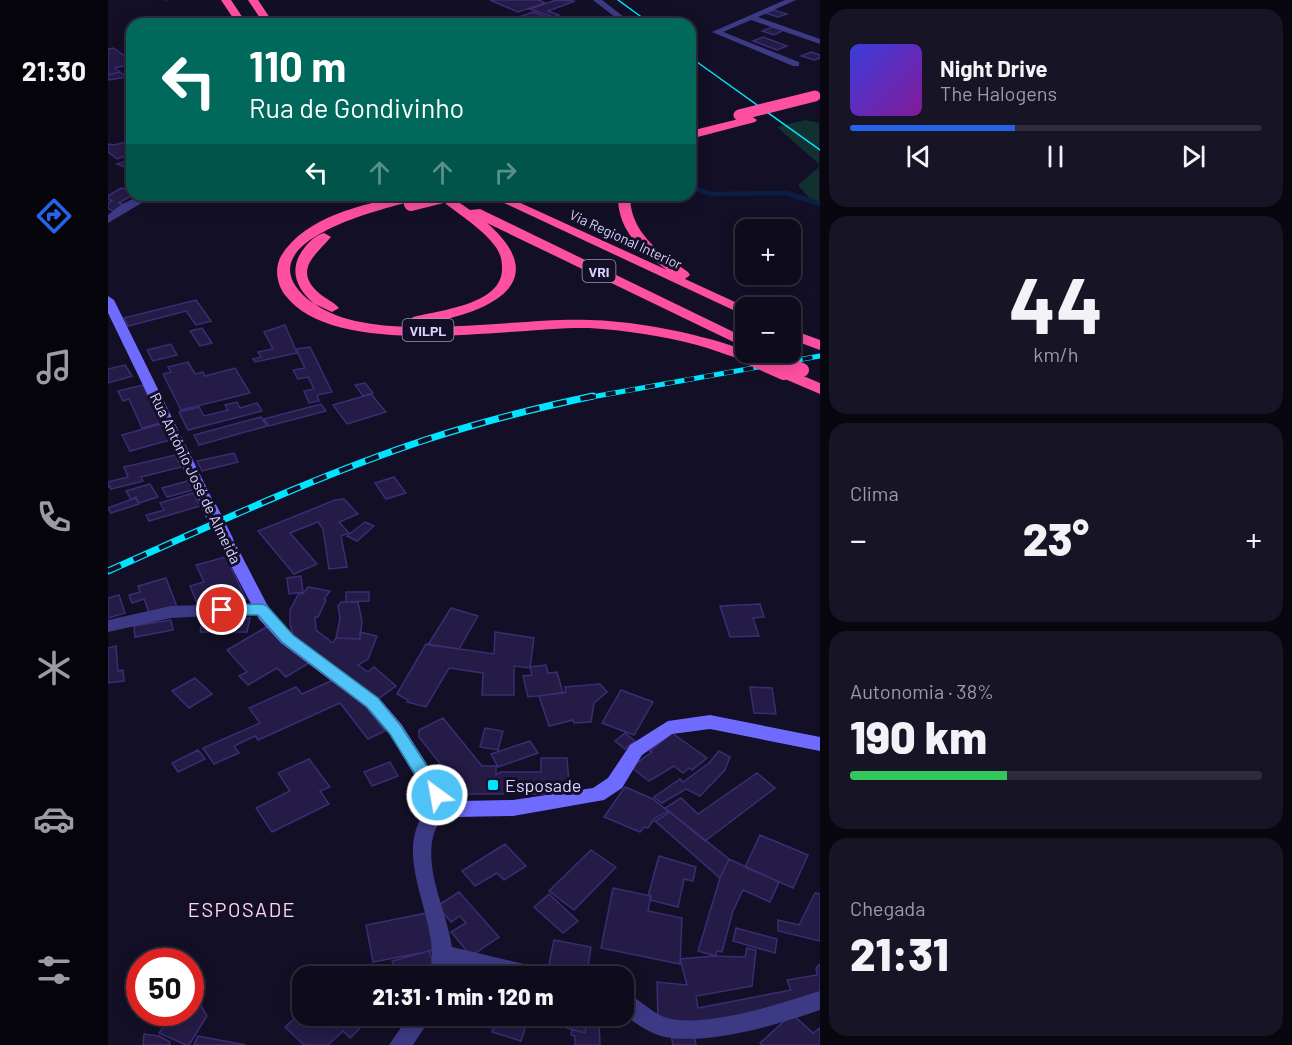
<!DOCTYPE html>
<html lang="pt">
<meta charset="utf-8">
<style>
:root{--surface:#0e0b1c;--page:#171425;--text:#f1f3f6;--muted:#9b9ba3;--line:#2e2b3b;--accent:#2563eb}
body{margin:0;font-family:Barlow,sans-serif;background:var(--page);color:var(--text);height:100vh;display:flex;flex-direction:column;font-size:22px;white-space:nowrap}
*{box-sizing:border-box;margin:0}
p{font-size:20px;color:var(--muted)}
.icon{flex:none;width:33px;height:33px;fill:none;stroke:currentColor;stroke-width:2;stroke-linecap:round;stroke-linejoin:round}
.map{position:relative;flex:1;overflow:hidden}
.side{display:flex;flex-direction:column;gap:9px;padding:9px;background:#08060f;width:472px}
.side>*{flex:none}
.guide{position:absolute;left:18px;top:18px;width:570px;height:183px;border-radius:18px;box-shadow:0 3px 15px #0003,0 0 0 2px var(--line);background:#00695c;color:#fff;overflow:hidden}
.controls{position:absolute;left:627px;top:219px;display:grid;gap:12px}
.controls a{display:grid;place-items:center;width:66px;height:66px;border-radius:12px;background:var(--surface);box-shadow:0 3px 15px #0003,0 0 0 2px var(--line);font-size:30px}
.speed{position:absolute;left:18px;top:948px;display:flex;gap:12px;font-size:30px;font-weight:700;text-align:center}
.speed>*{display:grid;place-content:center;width:78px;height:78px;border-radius:50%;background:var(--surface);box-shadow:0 3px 15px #0003,0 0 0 2px var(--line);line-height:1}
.speed .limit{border:9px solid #d22;background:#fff;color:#111}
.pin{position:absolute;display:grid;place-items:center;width:51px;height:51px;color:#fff;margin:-26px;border:3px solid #fff;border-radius:50%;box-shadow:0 2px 6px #0007}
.me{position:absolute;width:66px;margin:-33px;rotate:328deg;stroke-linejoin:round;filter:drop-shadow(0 0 4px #0008)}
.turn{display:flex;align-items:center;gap:21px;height:126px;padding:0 24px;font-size:27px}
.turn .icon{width:78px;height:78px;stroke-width:2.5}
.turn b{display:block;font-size:42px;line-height:51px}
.lanes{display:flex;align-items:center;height:57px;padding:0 24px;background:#0003;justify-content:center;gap:30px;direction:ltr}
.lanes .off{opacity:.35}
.big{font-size:45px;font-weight:800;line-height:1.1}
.side .widget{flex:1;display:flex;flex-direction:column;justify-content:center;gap:9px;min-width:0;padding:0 21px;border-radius:18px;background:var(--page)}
.side .dial{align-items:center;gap:0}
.dial b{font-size:78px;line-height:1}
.song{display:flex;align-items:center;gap:18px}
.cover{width:72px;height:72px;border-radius:9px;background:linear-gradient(135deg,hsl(240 70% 55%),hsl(290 70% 35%))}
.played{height:6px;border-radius:3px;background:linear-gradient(90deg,var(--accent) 40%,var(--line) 40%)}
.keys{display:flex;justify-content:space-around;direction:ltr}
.heat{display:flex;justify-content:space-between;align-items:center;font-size:33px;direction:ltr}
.charge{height:9px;border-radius:4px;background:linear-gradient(90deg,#34c759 38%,var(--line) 0)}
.trip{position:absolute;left:184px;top:966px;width:342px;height:60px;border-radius:18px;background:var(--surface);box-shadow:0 3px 15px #0003,0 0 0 2px var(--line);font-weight:800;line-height:60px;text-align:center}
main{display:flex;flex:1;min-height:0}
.tabs{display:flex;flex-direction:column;width:108px;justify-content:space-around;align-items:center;background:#06040b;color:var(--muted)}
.tabs .icon{width:42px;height:42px}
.tabs .selected{color:var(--accent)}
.tabs b{font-size:27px;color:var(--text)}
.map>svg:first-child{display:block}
.green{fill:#12302f}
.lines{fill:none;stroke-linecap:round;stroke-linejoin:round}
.stream-far1{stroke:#0a1f44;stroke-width:3}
.stream{stroke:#0a1f44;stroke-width:4.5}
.building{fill:#241b47;stroke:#3b2d73;stroke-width:1.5}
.minor{fill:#3d3a85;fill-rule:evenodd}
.secondary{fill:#6f6bff;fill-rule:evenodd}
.motorway{fill:#ff4fa3;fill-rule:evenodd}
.tram{stroke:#00e5ff;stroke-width:1.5}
.rail-far1-casing{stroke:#00e5ff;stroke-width:5}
.rail-casing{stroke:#00e5ff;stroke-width:7}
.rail-far1{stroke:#130f26;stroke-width:4;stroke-dasharray:10;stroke-linecap:butt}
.rail{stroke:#130f26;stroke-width:4.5;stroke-dasharray:14;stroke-linecap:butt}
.secondary-bridge{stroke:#6f6bff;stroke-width:15}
.motorway-bridge-far1{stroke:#ff4fa3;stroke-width:11}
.motorway-bridge{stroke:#ff4fa3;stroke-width:14}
.route{fill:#4fc3f7;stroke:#337fa1;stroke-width:1.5}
.poi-dot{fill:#00e5ff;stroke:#130f26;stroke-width:2}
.labels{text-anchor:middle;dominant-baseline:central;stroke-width:6;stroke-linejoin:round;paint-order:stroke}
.far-street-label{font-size:14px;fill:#d9d4ff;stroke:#130f26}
.shield{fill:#130f26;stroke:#9e99be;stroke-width:1.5}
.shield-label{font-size:14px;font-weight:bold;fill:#d9d4ff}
.street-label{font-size:15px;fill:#d9d4ff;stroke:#130f26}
.near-poi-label{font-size:18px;fill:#d9d4ff;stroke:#130f26;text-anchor:start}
.near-neighbourhood-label{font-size:20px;letter-spacing:1.5px;fill:#ffd6f0;stroke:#130f26}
</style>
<main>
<nav class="tabs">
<b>21:30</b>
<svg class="icon selected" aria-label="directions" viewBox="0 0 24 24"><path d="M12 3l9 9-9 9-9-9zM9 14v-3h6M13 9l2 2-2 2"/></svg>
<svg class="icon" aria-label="music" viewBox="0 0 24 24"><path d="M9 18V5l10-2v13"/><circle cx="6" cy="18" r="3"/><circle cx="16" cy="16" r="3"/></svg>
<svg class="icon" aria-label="phone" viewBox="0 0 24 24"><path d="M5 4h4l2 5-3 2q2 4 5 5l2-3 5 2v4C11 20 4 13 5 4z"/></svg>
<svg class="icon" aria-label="climate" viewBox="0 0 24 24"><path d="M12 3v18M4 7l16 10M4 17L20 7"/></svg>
<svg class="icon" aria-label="car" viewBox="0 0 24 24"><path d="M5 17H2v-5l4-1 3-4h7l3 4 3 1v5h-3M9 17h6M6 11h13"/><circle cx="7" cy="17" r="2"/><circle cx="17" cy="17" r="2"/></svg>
<svg class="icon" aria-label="filters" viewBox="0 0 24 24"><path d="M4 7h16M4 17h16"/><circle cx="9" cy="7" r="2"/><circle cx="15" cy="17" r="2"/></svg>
</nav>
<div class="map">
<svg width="712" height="1045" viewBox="0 0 712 1045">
<rect width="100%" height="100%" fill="#130f26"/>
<path class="green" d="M697,120L711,123V164L669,127Z
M711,167V202L703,200L690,185Z"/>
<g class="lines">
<path class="stream-far1" d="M56,0H59"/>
<path class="stream" d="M582,187L604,194L678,193L712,204"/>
</g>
<path class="building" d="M382,0H431L437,3L410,12Z
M448,0L467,1L440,11L451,15L445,17L422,9Z
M666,10L679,14L670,17L657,13Z
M425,12L457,24H408L400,21Z
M664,27L676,30L666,35L654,31Z
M655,37L679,46L669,50L645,41Z
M5,48L24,61V64L7,68L12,72L0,75V49Z
M703,52L712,55V58L706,60L693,56Z
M12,72L19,77L0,80V75Z
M18,142L24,146V154L9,159L0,152V144L6,145Z
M24,159V170L9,164Z
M13,188L24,191L25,195L11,203L16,205L6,211L0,209V203L4,201L0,199V196Z
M88,300L103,321L88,325L78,311L20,326L16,318Z
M177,325L189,353L147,362L145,359L153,357L150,352L165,349L156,332Z
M94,328L104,343L92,346L82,331Z
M63,344L69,355L45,361L39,350Z
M202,347L224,392L209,395L211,401L201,403L196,391L206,389L200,377L190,379L185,370L197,368L188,349Z
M80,362L87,374L95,372L97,376L127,368L142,393L73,410L55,374L63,372L60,367Z
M17,365L24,376L0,383V369Z
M257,383L265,393L255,396L247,385Z
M35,385L52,423L34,428L21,399L15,401L10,391Z
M263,394L278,412L239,424L225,405Z
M129,402L132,408L149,403L154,411L80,430L71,412L91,407L96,416L120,410L117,405Z
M213,404L218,411L161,426L156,419Z
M153,417L159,426L91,445L86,435Z
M53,424L62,440L22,451L14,435Z
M126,453L130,462L94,471L89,461Z
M67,455L73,467L33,477L35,481L3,489L2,486L0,487V482L20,477L16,467Z
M286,477L298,493L278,499L267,483Z
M80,481L85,490L59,497L54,488Z
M42,484L50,497L31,503L28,497L23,499L18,491Z
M85,493L92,506L41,521L38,515L56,510L52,503Z
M27,498L31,504L3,513L0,508Z
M236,499L250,514L231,522L241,533L233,536L239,567L221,569L215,529L210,522L182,533L209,564L186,574L150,531L227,500Z
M257,522L266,526L249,541L239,536Z
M118,557L138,599L102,610L98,603L90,605L82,586L96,582L88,565Z
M193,576L195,592L181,594L179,578Z
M58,578L69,607L42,615L36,599L24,603L21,595L32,592L30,586Z
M200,587L222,591L216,599L218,600L210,617H207L208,630L225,643L228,638L252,639V632L269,636L260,659L250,665L260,672L266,667L288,686L270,699L186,637L182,625V610L191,593L195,594Z
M238,592H261V601L238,602Z
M11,595L17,613L0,618V598Z
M233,602H250L254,621L252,639L228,638L232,619L230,606Z
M652,604L656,617L645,618L651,636L622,637L612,606Z
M343,608L370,616L351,649L320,645Z
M104,617L142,618L139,632H114L115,628H104L103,632H92L95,620H103Z
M63,620L65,630L27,637L26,626Z
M160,626L201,663L178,677L169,668L140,685L131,676L139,672L119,650Z
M387,632L426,638L422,668L406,666V695H374L375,673L341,668L318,707L299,702L300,700L289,694L318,644L386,654Z
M8,646L10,671L15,670L16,681L0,683V648Z
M438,665L440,673L449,672L455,693L420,697L415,676L424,675L422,667Z
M234,676L277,731L260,739L232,703L150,740L147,736L126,746L131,753L106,764L95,748L152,723L141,708L188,687L194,694Z
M87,678L104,694L81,708L64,691Z
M492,684L499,692L486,703L483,722L466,723L465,720L441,726L431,696L458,692L457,687Z
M642,687L664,688L668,714L646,713Z
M513,690L545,702L526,735L494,723Z
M335,718L374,766H388V775L393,772H433V758H459L462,794H356L311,737V730Z
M377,728L395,731L390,750L372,747Z
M517,733L527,741L517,749L507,741Z
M564,733L599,758L584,770L581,768L575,773L566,766L541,781L523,767L544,752L542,751Z
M422,741L430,753L390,767L383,754Z
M90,750L97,759L70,772L64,763Z
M611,751L622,757L617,770L592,796L578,789L554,803L546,797L572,779L575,782L601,763Z
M201,759L222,787L212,791L221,804L164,832L148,808L182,791L170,773Z
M282,762L290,776L264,786L256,772Z
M649,773L667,788L597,841L557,808L573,798L590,814Z
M517,787L545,799L560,811L547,818L540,828L536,827L532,832L496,817Z
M562,812L621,859L612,878L547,821Z
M652,835L700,855L685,888L637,867Z
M397,844L418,866L396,880L389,873L367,886L354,871Z
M483,850L508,867L466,910L441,891Z
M551,856L588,867L585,881L576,879L570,907L542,900L543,896H540Z
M621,859L671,882L662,902L635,890L625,911L614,952L609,951L608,956L590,951L612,878Z
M505,888L543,896L540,911L574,918L572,964L493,948Z
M351,892L391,937L363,956L343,932L358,923L352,916L343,922L329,906Z
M707,893L712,894V941L670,931V920L691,925Z
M441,894L470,921L455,933L426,907Z
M319,913L327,950L265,962L258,925Z
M628,928L669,939L667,953L625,941Z
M446,940L483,947L479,972L441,964Z
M639,948L648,950L644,986L588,996L590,1008L683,990L679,980L709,975L708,968L712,964V996L583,1027L550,1022L549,982L579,985L572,959L606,956L637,957Z
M321,951L328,972L312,976H289L284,961Z
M359,965L400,976H355Z
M82,987L99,1016L81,1045H78L51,1033L60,1021L54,1019V1023L47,1021L50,1012H82Z
M195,1011V1016H234L240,1021L246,1016L255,1025L242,1038L235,1031L220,1045H196L177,1027Z
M684,1014L705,1033L712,1028V1045H654L652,1043Z
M372,1016H421L413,1041L384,1032L388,1020Z
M454,1016H481L477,1033L452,1026Z
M491,1023L492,1045H467V1036L463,1035L464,1029L477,1033L479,1024Z
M586,1033L588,1045H565L563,1035Z
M36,1034L51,1036L62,1042V1045H35Z
M90,1036L138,1045H86Z"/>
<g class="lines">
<path class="minor" d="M485,0H494L525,24H516Z
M677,0H688L650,17L712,39V44L643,20L615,32L691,62V66H685L604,32Z
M33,195H47L0,223V215L14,204Z
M154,603L160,605L162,609L160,613L63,618L0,632V620L63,606Z
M336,794L343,796L345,801C339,814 328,823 325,837C317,873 339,912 344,947L429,967L436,969L439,976H391L344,965L343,976H323C323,962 325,949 322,935C315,893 289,847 319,809C324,802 328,796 336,794Z
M712,991V1010C668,1025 603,1045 557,1037C541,1033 528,1024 516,1014V992C531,998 541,1011 556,1017C594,1030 674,1003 712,991Z
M301,1016H324L305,1045H281Z"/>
<path class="secondary" d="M0,296L6,300L109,509L107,512L102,514L95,509L0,313Z
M118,536L126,541L163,612L185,635L271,698L294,725L336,791L351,801L405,800L485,788L500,778L522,745L560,721L602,715L712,737V751L602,729L564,734L534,755L514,788L496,800L405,816L348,817L322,801L282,735L259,708L173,643L151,619L110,541Z"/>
<path class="motorway" d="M113,0H123L139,24H129Z
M140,0H150L166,24H156Z
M643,116L649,120L647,122L582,139V131Z
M297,195H319L318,198C279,207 123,243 206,304C187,287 180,268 197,247C202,241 208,235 216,233L223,237C208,255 184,270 212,294C218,299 226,302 231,308L224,312L207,304C266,347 410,316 482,320C517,321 553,327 586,335C605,340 627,345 641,354L633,359C618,355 604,349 589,345C555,336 517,330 481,328C406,326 228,362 177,295C169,284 166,269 173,256C198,216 254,205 297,195Z
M379,195H395L559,270C533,251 509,230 510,195H522C522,233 551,252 580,272L582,275L577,279L640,308H638V316Z
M343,197L362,210L372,209L638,338V348L379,223C433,270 405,301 346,317C334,321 317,326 305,323L303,320L305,317C331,310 396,305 394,267C394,259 392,253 387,246C374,229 355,217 338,204L337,201Z
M682,329L712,340V350L682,339Z
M676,368L712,383V394L670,376L668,373Z"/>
<path class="tram" d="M510,0L543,24
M582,57L712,150"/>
<g class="rail-far1-casing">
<path id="rail-far1" d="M478,398L712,356"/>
</g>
<g class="rail-casing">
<path id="rail" d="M0,571C104,525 208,476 317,440C372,422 428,408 485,396"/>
</g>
<use href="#rail-far1" class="rail-far1"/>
<use href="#rail" class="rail"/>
<path class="secondary-bridge" d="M102,509L118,541"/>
<path class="motorway-bridge-far1" d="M631,115L707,96"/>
<path class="motorway-bridge" d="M303,204L339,195
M633,354L676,373
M666,357L694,370"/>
</g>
<path class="route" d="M154,604L159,606L185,635L270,698L293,726L335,791L338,795L335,800L329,802L323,800L282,734L259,707L174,642L150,615H114L107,610L114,605Z"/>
<rect class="poi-dot" x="379" y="779" width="12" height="12" rx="3"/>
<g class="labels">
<g class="far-street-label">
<text transform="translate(518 239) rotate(25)">Via Regional Interior</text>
</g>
<g class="shield">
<rect x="474.5" y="260" width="33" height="22" rx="4.5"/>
<rect x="294.5" y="319" width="51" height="22" rx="4.5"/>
</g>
<g class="shield-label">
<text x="491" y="271">VRI</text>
<text x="320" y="330">VILPL</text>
</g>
<g class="street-label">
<text transform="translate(88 478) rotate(64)">Rua António José de Almeida</text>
</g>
<g class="near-poi-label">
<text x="397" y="785">Esposade</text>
</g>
<g class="near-neighbourhood-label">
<text x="134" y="909">ESPOSADE</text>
</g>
</g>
</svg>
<div class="controls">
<a>+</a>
<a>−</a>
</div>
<div class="speed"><div class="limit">50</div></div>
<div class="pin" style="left:114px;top:610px;background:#d93025"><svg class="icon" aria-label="arrive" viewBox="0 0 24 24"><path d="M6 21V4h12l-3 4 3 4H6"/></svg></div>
<svg class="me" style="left:329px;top:795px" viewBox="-20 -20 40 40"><circle r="17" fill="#4fc3f7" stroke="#fff" stroke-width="3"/><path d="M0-11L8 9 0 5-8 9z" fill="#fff"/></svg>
<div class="trip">21:31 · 1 min · 120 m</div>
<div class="guide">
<div class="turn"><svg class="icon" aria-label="left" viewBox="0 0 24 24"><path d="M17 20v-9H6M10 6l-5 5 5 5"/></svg><div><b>110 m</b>Rua de Gondivinho</div></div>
<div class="lanes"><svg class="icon" aria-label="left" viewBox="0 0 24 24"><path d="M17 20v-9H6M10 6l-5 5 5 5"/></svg><svg class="icon off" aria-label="ahead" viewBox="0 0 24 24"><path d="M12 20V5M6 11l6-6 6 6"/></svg><svg class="icon off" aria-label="ahead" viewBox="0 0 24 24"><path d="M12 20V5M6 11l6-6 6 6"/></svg><svg class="icon off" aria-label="right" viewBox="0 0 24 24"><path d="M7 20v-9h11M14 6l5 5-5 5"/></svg></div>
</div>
</div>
<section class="side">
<div class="widget">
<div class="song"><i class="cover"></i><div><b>Night Drive</b><p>The Halogens</p></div></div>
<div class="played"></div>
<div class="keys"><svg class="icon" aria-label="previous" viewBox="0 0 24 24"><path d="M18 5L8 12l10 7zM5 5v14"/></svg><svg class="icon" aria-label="pause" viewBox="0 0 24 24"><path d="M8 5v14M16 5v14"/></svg><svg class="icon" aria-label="next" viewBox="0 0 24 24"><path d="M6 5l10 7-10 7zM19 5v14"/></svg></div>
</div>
<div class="widget dial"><b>44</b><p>km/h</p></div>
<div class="widget"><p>Clima</p>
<div class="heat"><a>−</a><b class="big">23°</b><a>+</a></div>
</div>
<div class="widget"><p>Autonomia · 38%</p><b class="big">190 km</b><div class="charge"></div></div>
<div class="widget"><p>Chegada</p><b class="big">21:31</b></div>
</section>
</main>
